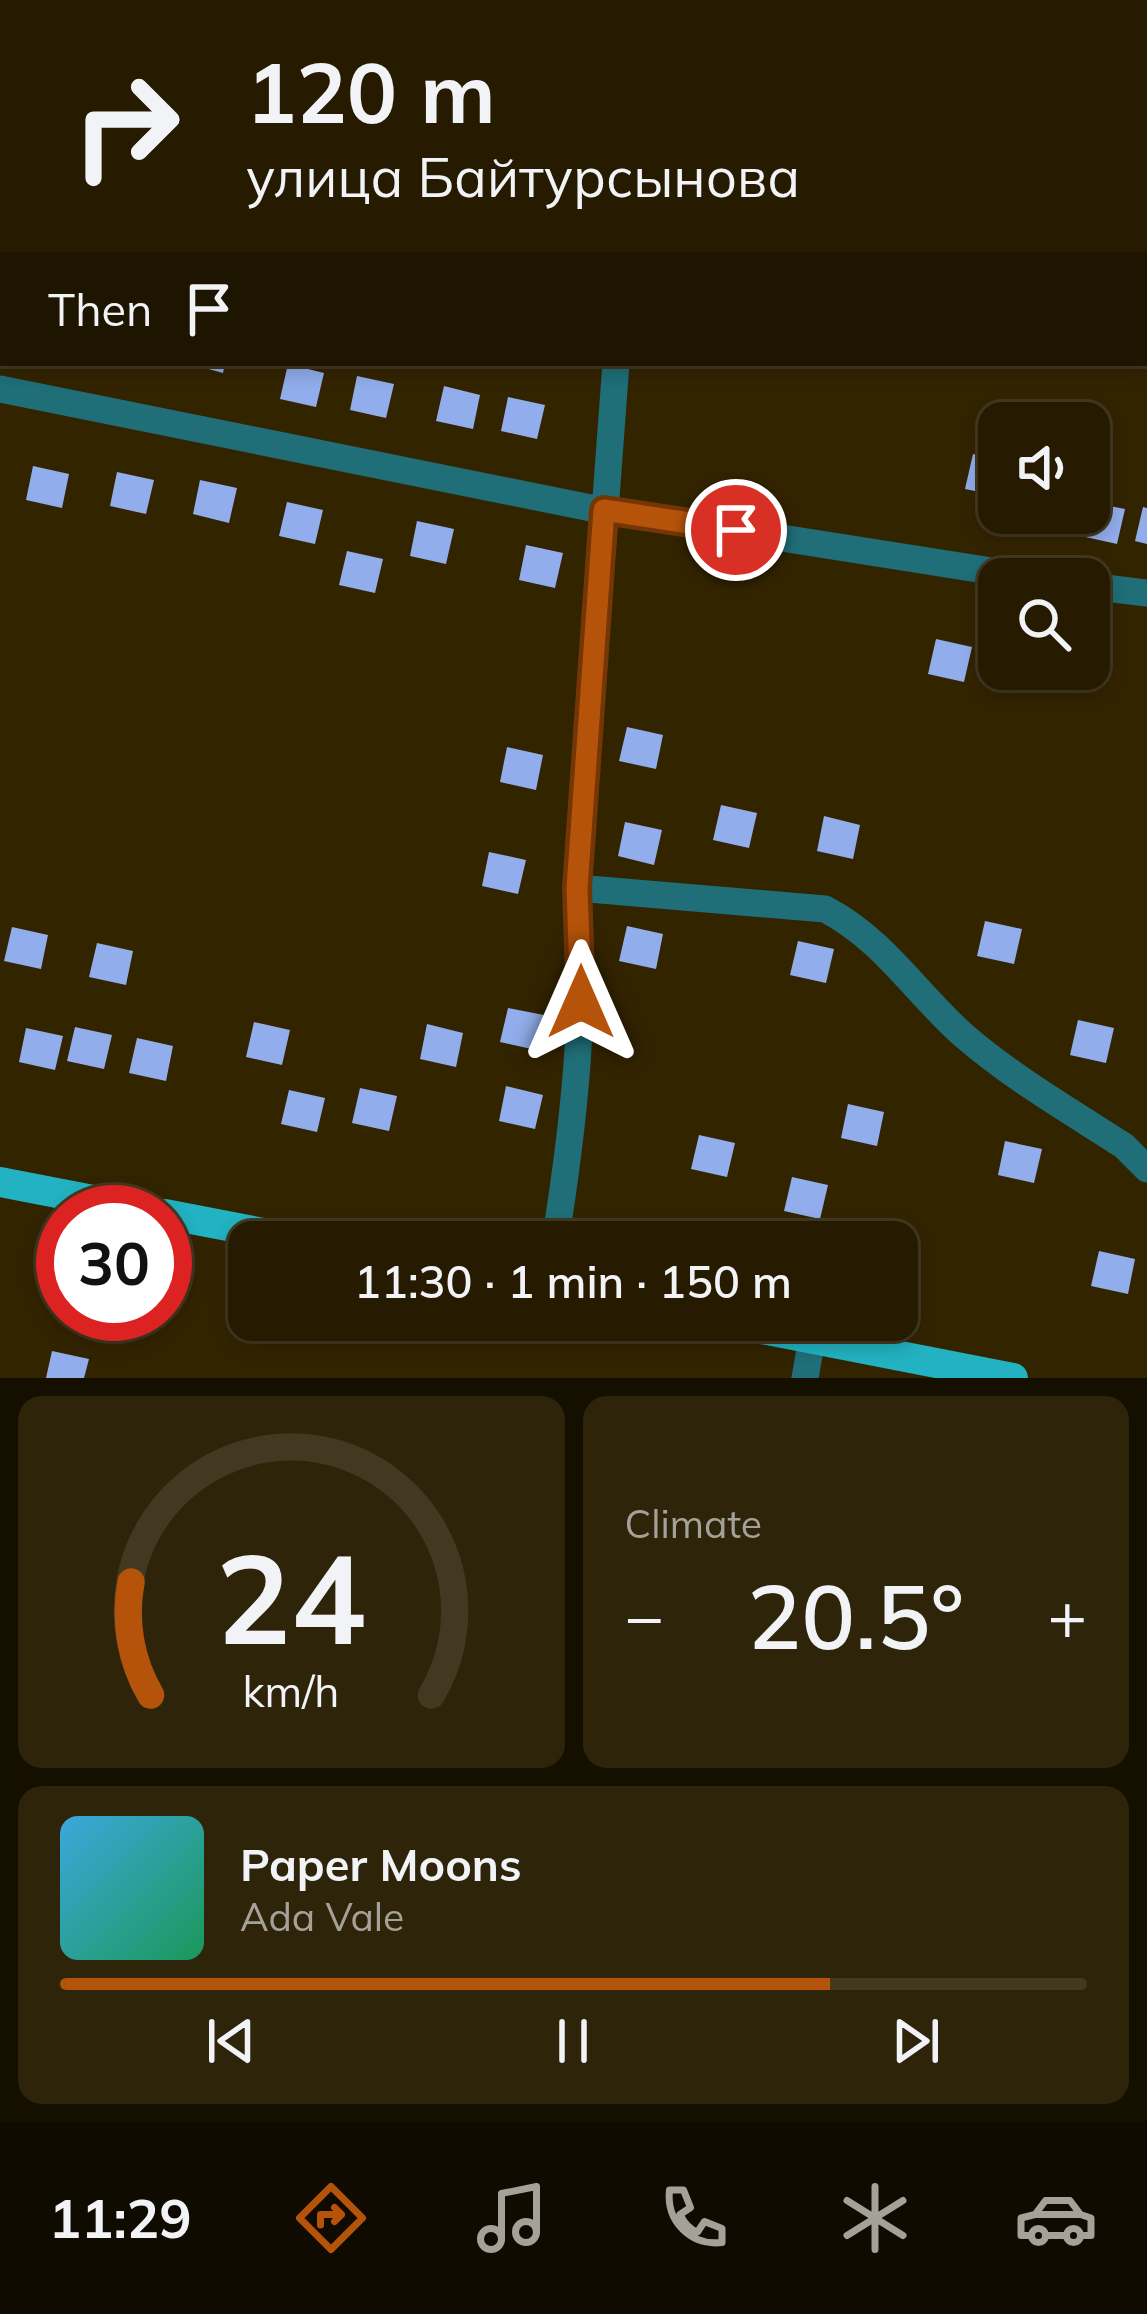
<!DOCTYPE html>
<meta charset="utf-8">
<style>
:root{--surface:#261b00;--page:#2e240a;--text:#f1f3f6;--muted:#a4a199;--line:#423922;--accent:#b45309}
body{margin:0;font-family:Mulish,sans-serif;background:var(--page);color:var(--text);height:100vh;display:flex;flex-direction:column;font-size:45px;white-space:nowrap}
*{box-sizing:border-box;margin:0}
p{font-size:39px;color:var(--muted)}
.icon{flex:none;width:66px;height:66px;fill:none;stroke:currentColor;stroke-width:2;stroke-linecap:round;stroke-linejoin:round}
.map{position:relative;height:1378px;overflow:hidden}
.side{display:flex;flex-direction:column;gap:18px;padding:18px;background:#150f00;flex:1}
.side>*{flex:none}
.top-card{position:absolute;left:0px;top:0px;width:1149px;height:366px;box-shadow:0 6px 18px #0003,0 0 0 3px var(--line);background:#261b00;color:var(--text);overflow:hidden}
.buttons{position:absolute;left:978px;top:402px;display:grid;gap:24px}
.buttons a{display:grid;place-items:center;width:132px;height:132px;border-radius:24px;background:var(--surface);box-shadow:0 6px 18px #0003,0 0 0 3px var(--line);font-size:60px}
.speed{position:absolute;left:36px;top:1185px;display:flex;gap:24px;font-size:60px;font-weight:700;text-align:center}
.speed>*{display:grid;place-content:center;width:156px;height:156px;border-radius:50%;background:var(--surface);box-shadow:0 6px 18px #0003,0 0 0 3px var(--line);line-height:1}
.speed .limit{border:18px solid #d22;background:#fff;color:#111}
.pin{position:absolute;display:grid;place-items:center;width:102px;height:102px;color:#fff;margin:-51px;border:6px solid #fff;border-radius:50%;box-shadow:0 3px 12px #0007}
.me{position:absolute;width:132px;margin:-66px;rotate:0deg;stroke-linejoin:round;filter:drop-shadow(0 0 9px #0008)}
.turn{display:flex;align-items:center;gap:42px;height:252px;padding:0 48px;font-size:54px}
.turn .icon{width:156px;height:156px;stroke-width:2.5}
.turn b{display:block;font-size:84px;line-height:102px}
.then{display:flex;align-items:center;height:114px;padding:0 48px;background:#0003;gap:24px;font-size:45px}
.big{font-size:90px;font-weight:600;line-height:1.1}
.side .widget{flex:1;display:flex;flex-direction:column;justify-content:center;gap:18px;min-width:0;padding:0 42px;border-radius:24px;background:var(--page)}
.side .dial{align-items:center;gap:0}
.dial svg{height:312px;overflow:visible;fill:none;stroke:var(--line);stroke-width:7;stroke-linecap:round;text-anchor:middle}
.dial text{fill:var(--text);stroke:none}
.song{display:flex;align-items:center;gap:36px}
.cover{width:144px;height:144px;border-radius:18px;background:linear-gradient(135deg,hsl(200 70% 55%),hsl(150 70% 35%))}
.played{height:12px;border-radius:6px;background:linear-gradient(90deg,var(--accent) 75%,var(--line) 75%)}
.keys{display:flex;justify-content:space-around;direction:ltr}
.heat{display:flex;justify-content:space-between;align-items:center;font-size:66px;direction:ltr}
.side .tiles{flex:1;display:grid;gap:18px;grid-template-columns:1fr 1fr}
.widget:last-child{grid-column:span 2}
.trip{position:absolute;left:228px;top:1221px;width:690px;height:120px;border-radius:24px;background:var(--surface);box-shadow:0 6px 18px #0003,0 0 0 3px var(--line);font-weight:600;line-height:120px;text-align:center}
.tab-bar{display:flex;height:192px;justify-content:space-around;align-items:center;background:#0f0b00;color:var(--muted)}
.tab-bar .icon{width:84px;height:84px}
.tab-bar .active{color:var(--accent)}
.tab-bar b{font-size:54px;color:var(--text)}
.map>svg:first-child{display:block}
.building{fill:#92adec}
.lines{fill:none;stroke-linecap:round;stroke-linejoin:round}
.street{stroke:#1f6e78;stroke-width:27}
.primary{stroke:#22b2c1;stroke-width:30}
.route-casing{stroke:#753606;stroke-width:30}
.route{stroke:#b45309;stroke-width:21}
</style>
<div class="map">
<svg width="1147" height="1378" viewBox="0 0 1147 1378">
<rect width="100%" height="100%" fill="#332400"/>
<path class="building" d="M187,363H225L223,373Z
M288,364L324,373L316,407L280,399Z
M357,376L394,384L386,418L350,410Z
M444,386L480,395L473,429L436,421Z
M508,397L545,405L537,439L501,431Z
M973,454L999,460V496L965,489Z
M33,466L69,474L62,508L26,500Z
M117,472L154,480L146,514L110,506Z
M200,480L237,488L229,523L193,514Z
M287,502L323,510L315,544L279,536Z
M1089,502L1125,509L1117,544L1081,536Z
M1143,507L1147,508V544L1135,541Z
M1031,513H1068L1066,523Z
M417,521L454,529L446,564L410,556Z
M526,545L563,553L555,588L519,580Z
M347,551L383,559L375,593L339,585Z
M987,614L999,617V653L979,649Z
M936,639L972,647L964,682L928,674Z
M1089,640L1111,645L1103,679L1067,671L1089,669Z
M627,727L663,735L656,769L619,761Z
M507,747L543,755L536,790L500,782Z
M721,805L757,813L749,848L713,840Z
M824,816L860,825L853,859L817,851Z
M625,822L662,830L654,865L618,856Z
M489,852L526,860L518,894L482,886Z
M985,921L1022,929L1014,964L977,956Z
M627,926L663,934L656,969L619,961Z
M12,927L48,935L41,969L4,961Z
M798,941L834,949L826,983L790,975Z
M97,943L133,951L126,985L89,977Z
M508,1008L544,1015L536,1050L500,1042Z
M1078,1020L1114,1028L1106,1063L1070,1055Z
M254,1022L290,1030L282,1065L246,1057Z
M427,1024L463,1033L456,1067L420,1059Z
M75,1027L112,1035L104,1069L67,1061Z
M26,1028L63,1036L55,1070L19,1062Z
M137,1038L173,1046L166,1081L129,1073Z
M506,1086L543,1095L535,1129L499,1121Z
M360,1088L397,1096L389,1131L352,1123Z
M289,1090L325,1098L317,1132L281,1124Z
M848,1104L884,1112L877,1146L841,1138Z
M699,1135L735,1143L727,1177L691,1169Z
M1005,1141L1042,1149L1034,1183L998,1175Z
M792,1177L828,1185L820,1219L784,1211Z
M1099,1251L1135,1259L1128,1294L1091,1286Z
M52,1351L89,1359L84,1378H46Z"/>
<g class="lines">
<path class="street" d="M633,0V3
M0,389L591,508L1042,579
M1089,586L1147,593
M577,888L825,909C883,939 915,992 962,1034C1011,1077 1070,1111 1124,1146L1147,1169
M555,1242C574,1124 587,1007 577,888L616,363
M805,1378L812,1338"/>
<path class="primary" d="M0,1182L155,1212
M165,1214L310,1242
M716,1320L1013,1378"/>
</g>
<g class="lines">
<g class="route-casing">
<path id="route" d="M581,1002L577,888L604,510L736,530"/>
</g>
<use href="#route" class="route"/>
</g>
</svg>
<div class="buttons">
<a><svg class="icon" aria-label="sound" viewBox="0 0 24 24"><path d="M4 9h4l5-4v14l-5-4H4zM17 9q2 3 0 6"/></svg></a>
<a><svg class="icon" aria-label="search" viewBox="0 0 24 24"><circle cx="10" cy="10" r="6"/><path d="M15 15l6 6"/></svg></a>
</div>
<div class="speed"><div class="limit">30</div></div>
<div class="pin" style="left:736px;top:530px;background:#d93025"><svg class="icon" aria-label="arrive" viewBox="0 0 24 24"><path d="M6 21V4h12l-3 4 3 4H6"/></svg></div>
<svg class="me" style="left:581px;top:1002px" viewBox="-20 -20 40 40"><path d="M0-17L14 15 0 8-14 15z" fill="#b45309" stroke="#fff" stroke-width="4"/></svg>
<div class="trip">11:30 · 1 min · 150 m</div>
<div class="top-card">
<div class="turn"><svg class="icon" aria-label="right" viewBox="0 0 24 24"><path d="M7 20v-9h11M14 6l5 5-5 5"/></svg><div><b>120 m</b>улица Байтурсынова</div></div>
<div class="then">Then<svg class="icon" aria-label="arrive" viewBox="0 0 24 24"><path d="M6 21V4h12l-3 4 3 4H6"/></svg></div>
</div>
</div>
<section class="side">
<div class="tiles">
<div class="widget dial"><svg viewBox="0 0 100 80">
<path d="M14 69A42 42 0 1 1 86 69"/>
<path d="M14 69A42 42 0 0 1 9 40" stroke="#b45309"/>
<text x="50" y="56" font-size="32" font-weight="700">24</text>
<text x="50" y="72" font-size="11">km/h</text>
</svg></div>
<div class="widget"><p>Climate</p>
<div class="heat"><a>−</a><b class="big">20.5°</b><a>+</a></div>
</div>
<div class="widget">
<div class="song"><i class="cover"></i><div><b>Paper Moons</b><p>Ada Vale</p></div></div>
<div class="played"></div>
<div class="keys"><svg class="icon" aria-label="previous" viewBox="0 0 24 24"><path d="M18 5L8 12l10 7zM5 5v14"/></svg><svg class="icon" aria-label="pause" viewBox="0 0 24 24"><path d="M8 5v14M16 5v14"/></svg><svg class="icon" aria-label="next" viewBox="0 0 24 24"><path d="M6 5l10 7-10 7zM19 5v14"/></svg></div>
</div>
</div>
</section>
<nav class="tab-bar">
<b>11:29</b>
<svg class="icon active" aria-label="directions" viewBox="0 0 24 24"><path d="M12 3l9 9-9 9-9-9zM9 14v-3h6M13 9l2 2-2 2"/></svg>
<svg class="icon" aria-label="music" viewBox="0 0 24 24"><path d="M9 18V5l10-2v13"/><circle cx="6" cy="18" r="3"/><circle cx="16" cy="16" r="3"/></svg>
<svg class="icon" aria-label="phone" viewBox="0 0 24 24"><path d="M5 4h4l2 5-3 2q2 4 5 5l2-3 5 2v4C11 20 4 13 5 4z"/></svg>
<svg class="icon" aria-label="climate" viewBox="0 0 24 24"><path d="M12 3v18M4 7l16 10M4 17L20 7"/></svg>
<svg class="icon" aria-label="car" viewBox="0 0 24 24"><path d="M5 17H2v-5l4-1 3-4h7l3 4 3 1v5h-3M9 17h6M6 11h13"/><circle cx="7" cy="17" r="2"/><circle cx="17" cy="17" r="2"/></svg>
</nav>
